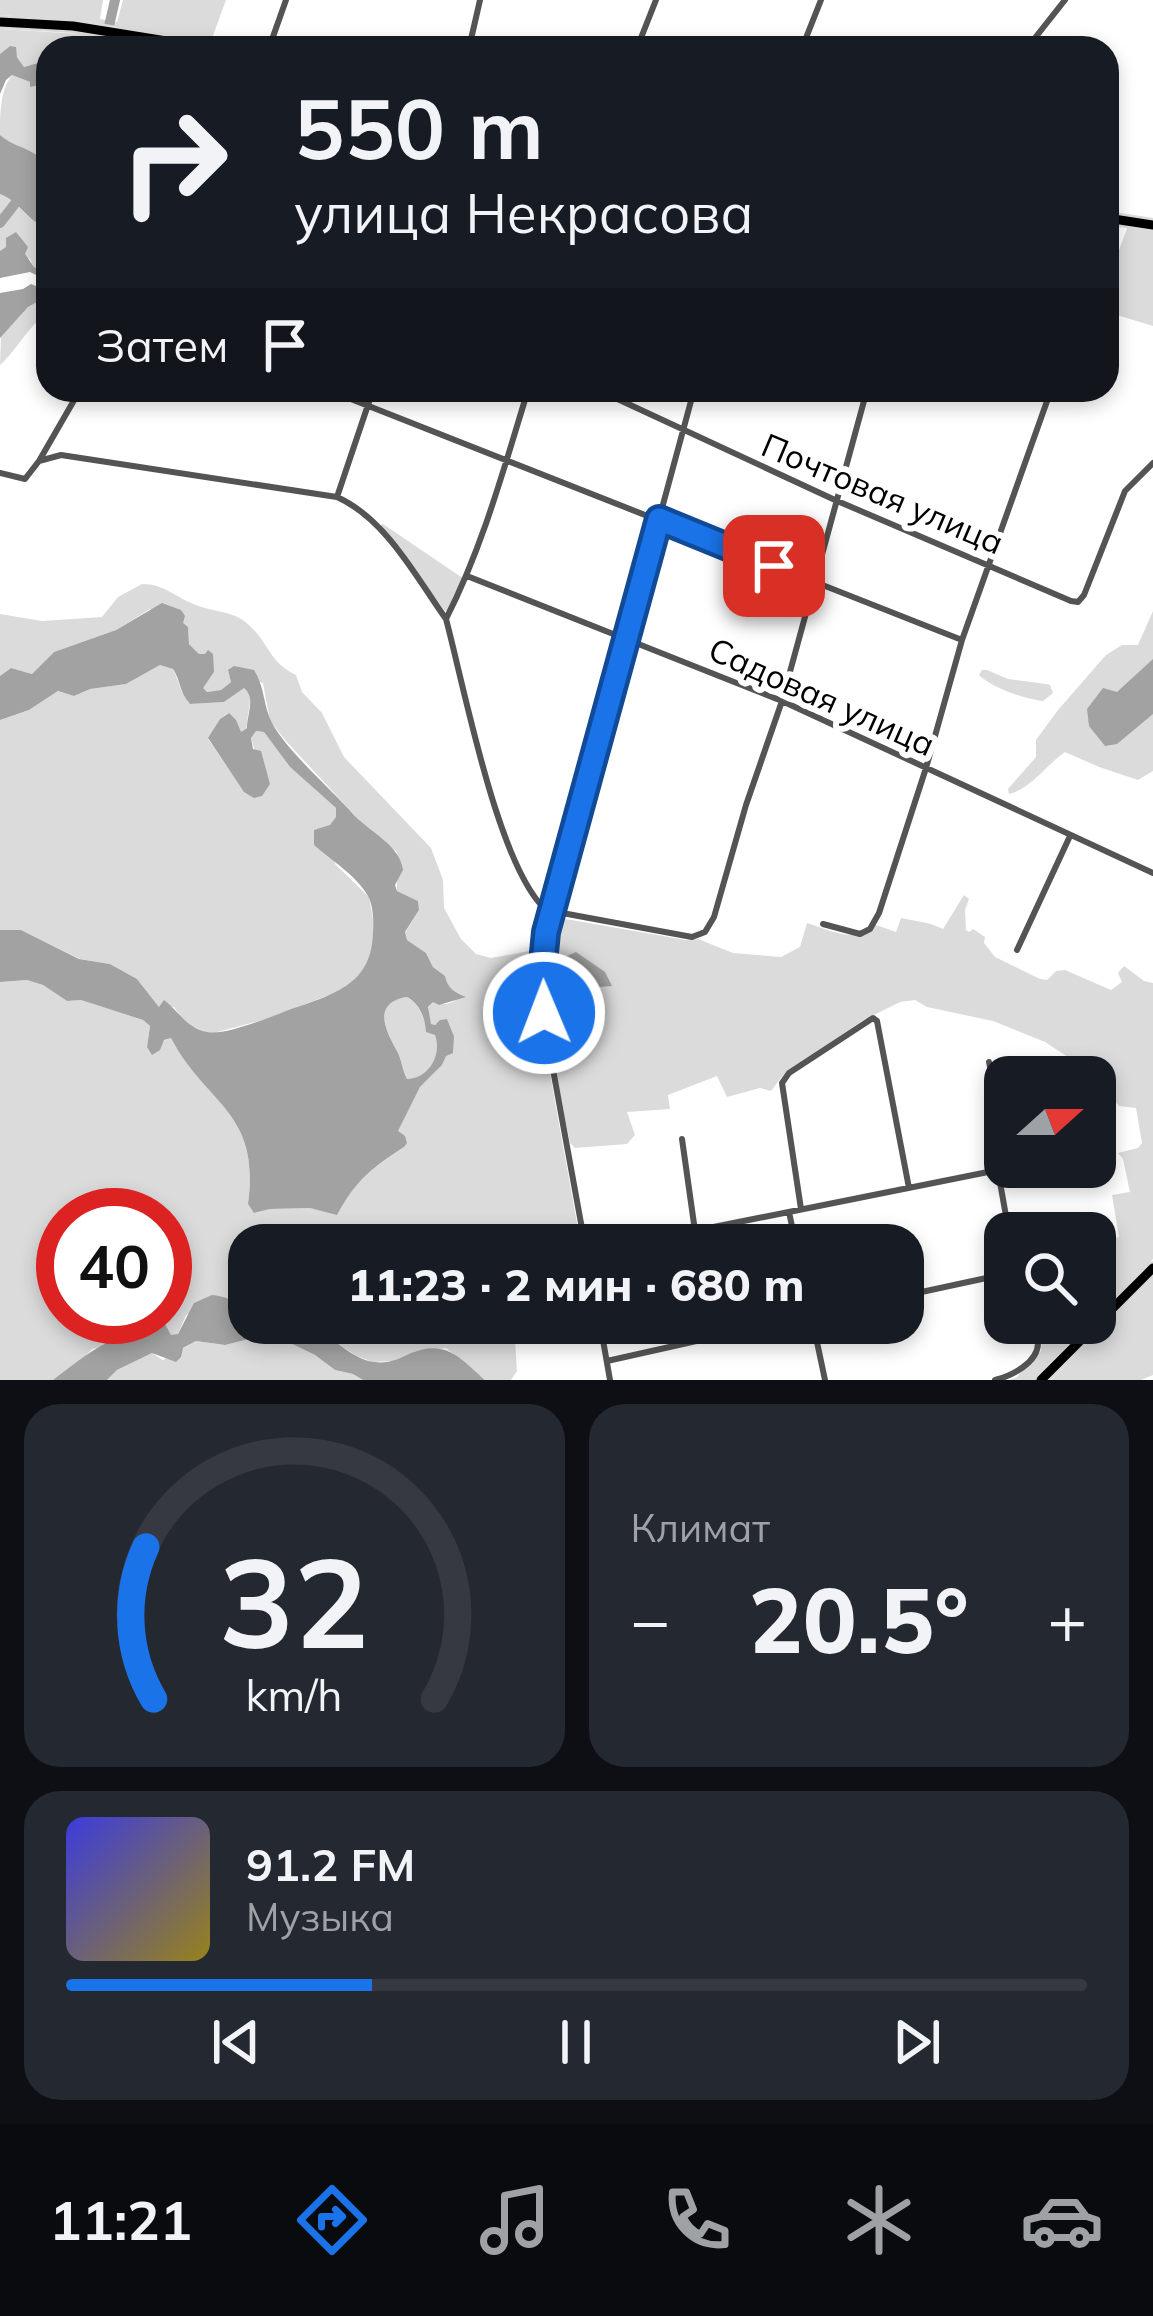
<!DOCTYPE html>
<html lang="ru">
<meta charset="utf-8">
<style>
:root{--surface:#171b24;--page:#242831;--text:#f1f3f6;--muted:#9ea1a6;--line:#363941;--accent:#1a73e8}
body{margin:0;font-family:Mulish,sans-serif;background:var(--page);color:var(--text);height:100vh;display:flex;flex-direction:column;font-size:45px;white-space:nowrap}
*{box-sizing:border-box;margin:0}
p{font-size:39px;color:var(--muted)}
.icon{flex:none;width:66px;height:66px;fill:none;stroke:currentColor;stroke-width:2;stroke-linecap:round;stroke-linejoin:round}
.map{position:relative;height:1380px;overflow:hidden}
.panel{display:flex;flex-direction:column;gap:24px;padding:24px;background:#0d0f14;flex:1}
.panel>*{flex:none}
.banner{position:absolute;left:36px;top:36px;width:1083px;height:366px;border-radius:36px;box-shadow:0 6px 18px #0003;background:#171b24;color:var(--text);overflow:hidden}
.needle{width:78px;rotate:69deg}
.buttons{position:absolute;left:984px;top:1056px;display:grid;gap:24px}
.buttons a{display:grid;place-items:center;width:132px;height:132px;border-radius:24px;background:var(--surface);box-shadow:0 6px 18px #0003;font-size:60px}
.speed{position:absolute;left:36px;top:1188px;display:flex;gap:24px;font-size:60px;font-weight:700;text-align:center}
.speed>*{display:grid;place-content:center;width:156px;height:156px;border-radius:50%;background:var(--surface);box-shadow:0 6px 18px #0003;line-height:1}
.speed .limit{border:18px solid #d22;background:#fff;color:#111}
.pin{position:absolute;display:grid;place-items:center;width:102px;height:102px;color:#fff;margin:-51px;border-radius:24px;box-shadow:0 6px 18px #0006}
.me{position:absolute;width:132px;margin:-66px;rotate:359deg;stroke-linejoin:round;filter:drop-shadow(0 0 9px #0008)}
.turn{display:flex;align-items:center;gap:42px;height:252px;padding:0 60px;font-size:54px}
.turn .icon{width:156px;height:156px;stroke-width:2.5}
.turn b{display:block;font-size:84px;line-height:102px}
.then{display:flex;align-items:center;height:114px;padding:0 60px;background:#0003;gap:24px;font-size:45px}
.big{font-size:90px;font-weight:800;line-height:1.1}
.panel .tile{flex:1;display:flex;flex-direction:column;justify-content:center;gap:18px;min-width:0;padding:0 42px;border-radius:36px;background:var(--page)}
.panel .dial{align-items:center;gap:0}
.dial svg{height:312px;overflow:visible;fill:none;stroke:var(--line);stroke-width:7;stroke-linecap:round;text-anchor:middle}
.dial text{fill:var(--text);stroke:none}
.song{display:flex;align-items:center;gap:36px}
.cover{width:144px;height:144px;border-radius:18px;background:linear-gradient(135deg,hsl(240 70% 55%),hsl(50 70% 35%))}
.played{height:12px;border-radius:6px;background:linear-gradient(90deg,var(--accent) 30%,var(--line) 30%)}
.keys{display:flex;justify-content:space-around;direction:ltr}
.heat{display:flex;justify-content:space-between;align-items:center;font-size:66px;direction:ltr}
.panel .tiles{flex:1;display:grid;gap:24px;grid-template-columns:1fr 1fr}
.tile:last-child{grid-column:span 2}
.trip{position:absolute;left:228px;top:1224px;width:696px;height:120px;border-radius:36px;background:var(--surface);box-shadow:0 6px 18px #0003;font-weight:800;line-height:120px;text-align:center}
.menu{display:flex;height:192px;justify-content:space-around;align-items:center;background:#090b0e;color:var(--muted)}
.menu .icon{width:84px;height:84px}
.menu .current{color:var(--accent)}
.menu b{font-size:54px;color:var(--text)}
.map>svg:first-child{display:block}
.green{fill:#dbdbdb}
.water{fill:#a2a2a2;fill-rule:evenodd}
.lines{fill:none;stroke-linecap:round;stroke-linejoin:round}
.river{stroke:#a2a2a2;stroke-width:10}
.major-casing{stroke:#dbdbdb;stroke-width:14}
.minor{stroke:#545454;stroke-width:6}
.major{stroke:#000;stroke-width:9}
.route-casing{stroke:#114b97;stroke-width:30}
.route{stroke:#1a73e8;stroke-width:21}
.labels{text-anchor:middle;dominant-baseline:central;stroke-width:12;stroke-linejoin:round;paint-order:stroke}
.street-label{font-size:33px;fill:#000;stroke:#fff}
</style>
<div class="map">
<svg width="1153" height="1380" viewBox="0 0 1153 1380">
<rect width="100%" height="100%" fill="#fff"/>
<path class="green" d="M0,0H103L100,19L117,22L123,0H226L211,41L66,20L0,15Z
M0,29L97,35L94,41L64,48H48V60L24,67L10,46L0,54Z
M12,75L30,82L48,83V171C36,152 16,150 0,135C0,113 0,91 12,75Z
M0,194C19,201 28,222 48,230V274L34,267L30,259L7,247L0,251Z
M1128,226L1153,230V326L1107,312V282Z
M48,296V313C27,327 18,349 0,365L1,336L28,307Z
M383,524L464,579L448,610L445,611L380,526Z
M142,584C165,584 176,598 196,605C216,613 234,610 250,626C270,645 269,662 296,675L302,692L322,713L344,757L431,848L443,880L444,908L461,939L476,954L491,958L540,949L538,976L542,1030L581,1245H571L566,1224L491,1237L492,1245H249V1251V1245L255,1240L267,1241L261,1231L240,1247L238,1268L244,1273L249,1266V1311L230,1297L186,1315L178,1334L171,1336L161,1317H165V1215H63V1317H148L155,1333L148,1336L124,1333L108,1345L92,1349L81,1361L53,1380H0V982L27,980L43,985L67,1001L81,1000L143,1020L150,1026L147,1047L171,1038C207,1104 261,1113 248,1204L255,1213L270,1209L310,1208L337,1214C356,1181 372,1168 404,1147L397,1132L420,1087L442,1065L454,1036L447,1019L434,1025L430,1024L428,1008L433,1001C443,1007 454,1004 461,995C451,992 447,986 445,976L433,967L426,953L407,940L405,933L419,910L418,901L397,891V852L361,822L286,741L270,721L263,683L228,670L231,682L221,690L207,692L202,688L214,672L205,654H199L189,644L188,628L150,609L116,630L54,652L32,674L11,668L0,676V614L42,621L102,617L118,597Z
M1153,611V771L1138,780L1099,767L1065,752C1046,765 1032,788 1009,794L1008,789L1036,757V740L1058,710L1106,655L1122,645H1138Z
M160,665L172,668C180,681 179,692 190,704L224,702L244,687C256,698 246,713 247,727L241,733L228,713L220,719L208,739L244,791L270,784C265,768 254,754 251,737L255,731L264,732L290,767L336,808L337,817L330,825L335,864L369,897L374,924L373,951L362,971L345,989L263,1020L210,1034L185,1023L174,1007L160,1008L137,979L110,964L80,959L21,930H0V720L29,710L58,691L74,696L89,689L126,684Z
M987,670L1008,679L1046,684L1050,685L1053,693L1043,701C1027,700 990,687 979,675L982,670Z
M964,895L969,899L965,910L966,930L969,932L973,929L985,937L984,943L995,957L1040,979L1047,980L1056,971L1065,970L1111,990L1122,982L1118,973L1124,966L1144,981L1153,983V1259L1095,1319V1257L1109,1253L1107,1239L1119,1237L1112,1195L1130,1192L1123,1159L1118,1153L1138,1148L1142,1143L1136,1108L1119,1106L1091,1072L1045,1042L993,1021L927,1007L915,1000L900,1002L862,1021L784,1074L771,1091L760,1088L727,1097L717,1076L668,1095L670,1109L627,1112L635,1135L627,1144L575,1148L570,1143C556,1070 535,992 554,917L686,940L698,939L733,953L781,957L800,947L807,923C830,930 857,945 876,925L896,932L901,918C918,922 927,921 943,929Z
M407,997C419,1004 425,1018 426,1031L435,1035C442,1055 429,1078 407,1079C402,1070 402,1060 397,1051C386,1031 371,1002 407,997Z
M1153,1276V1375L1141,1380H1051Z
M288,1323H505L515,1341L517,1371L511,1380H485L446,1348L416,1351L394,1361L373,1362L357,1356L314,1328Z
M1036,1323H1091L1035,1380H1010L1017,1377L1041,1351L1042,1339Z
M261,1336L286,1341L315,1355L335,1370L353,1374L363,1380H107L117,1370L152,1353L163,1360L196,1341L225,1345Z"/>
<path class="water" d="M10,46L16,47L17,57L24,67L48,60V83L30,87V82L12,75L6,80L0,94V54Z
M0,135C11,145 22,146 35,154C56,169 48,207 48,230C29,222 19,201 0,194Z
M16,232L28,247L25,254L34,267L48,274V296L28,307L0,338V293L23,289L31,284L36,286L41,282L38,276L30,272L0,278V251L6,247V238Z
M162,603L181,610L185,616L183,623L188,627L189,644L199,654H205L208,650L213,654L214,672L203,688L207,692L221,690L231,682L228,670L234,666L254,670C265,687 263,706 272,723C287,751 332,790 354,815C371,833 400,845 403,870L395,885L397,891L418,901L419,910L405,932L407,940L426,953L433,967L445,976C448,989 454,992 466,997L439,1005L433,1002L428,1007L431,1024L435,1025L440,1020L447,1019L454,1036L453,1053L446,1056L442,1065L420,1087L398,1131L405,1136L407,1143L404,1147C372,1168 356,1180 337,1215L310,1208L270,1209L254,1213L248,1204C261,1111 206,1105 171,1038L164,1040L160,1050L152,1055L147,1047L150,1026L143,1020L81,1000L67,1001L43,985L27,980L0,982V930H21L79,959L110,964L137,979L159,1007L164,1000C179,1011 186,1028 207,1032C224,1036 268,1018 286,1011C330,995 372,987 373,932C374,921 373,905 368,896C357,876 331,860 314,845V830L330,825L336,817V808L290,767L264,732L256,731L251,738L253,749L261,751L270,784L262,796L254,798L244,792L208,738L220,719L229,713L236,720L241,732L247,728C247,714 256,698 244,688L224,702L190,704C179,692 181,681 173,669L160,665L126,684L90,689L74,696L58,691L29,710L0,720V676L11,668L32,674L54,652L116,630ZM407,997C420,1004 425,1018 426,1032L435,1035C442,1055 429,1078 407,1079C402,1070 402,1060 397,1051C386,1031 371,1003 407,997Z
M1153,659V714L1117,744L1105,746L1089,726L1087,709L1103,688L1117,692Z
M576,952L605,972L612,986L599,987L556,967L558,960Z
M212,1295C228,1297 236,1301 249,1311V1323C271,1323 295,1320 316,1330C336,1339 352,1359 374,1362C388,1364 399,1359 411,1353C446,1339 460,1358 485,1380H363L353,1374L335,1370L315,1355L286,1341L261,1336L225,1345L196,1341L183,1348L181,1357L176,1362L152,1353L117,1370L107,1380H53C76,1363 121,1324 148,1336L154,1333L148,1317H161L171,1335L178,1334L194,1303Z"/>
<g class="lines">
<path class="river" d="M104,48L115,0
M0,223L24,192"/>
<g class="major-casing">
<path id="major" d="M0,22L73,26L210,48
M1107,218L1153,225
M1041,1380L1153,1268"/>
</g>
<path class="minor" d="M269,48L286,0
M469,48L480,0
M637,48L656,0
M802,48L821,0
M1027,48L1065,0
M1107,237L1114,219
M328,390L962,640
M528,390C504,468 483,546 446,619C464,686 498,867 546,910L692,937L705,932L714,917L746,805L782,701L867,390
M598,390L835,500L1071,601L1078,602L1084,595L1125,491L1153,463
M39,461L80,390
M0,473L25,479L39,461L61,455L337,497C386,519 416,577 446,619
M337,497L373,390
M467,576L782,701L1153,873
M823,924L860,934L870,929L879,913L926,768L962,640L1051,390
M1017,950L1070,836
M989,1062L1005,1142
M682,1139L695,1231
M1095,1151L1110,1147
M998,1171L1009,1233
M801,1209L782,1083L789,1073L873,1018L877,1021L909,1188
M789,1212L796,1245
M585,1245L546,1031L542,985L544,944L694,390
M624,1245L1013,1167
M1095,1254L1099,1253
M903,1296L1005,1274
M600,1323L610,1380
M813,1323L825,1380
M607,1361L777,1323
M995,1380C1011,1376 1038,1363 1038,1343C1038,1340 1033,1326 1032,1323"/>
<use href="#major" class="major"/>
</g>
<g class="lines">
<g class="route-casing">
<path id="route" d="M544,1013L542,973L546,932L659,519L774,566"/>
</g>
<use href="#route" class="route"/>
</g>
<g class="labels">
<g class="street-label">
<text transform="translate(883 493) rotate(23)">Почтовая улица</text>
<text transform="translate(822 696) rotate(24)">Садовая улица</text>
</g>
</g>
</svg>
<div class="buttons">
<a><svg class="needle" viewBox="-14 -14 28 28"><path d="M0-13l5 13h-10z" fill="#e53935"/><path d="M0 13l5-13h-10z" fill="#9ea1a6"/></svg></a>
<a><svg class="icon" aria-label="search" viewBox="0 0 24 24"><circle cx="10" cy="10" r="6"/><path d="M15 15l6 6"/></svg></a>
</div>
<div class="speed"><div class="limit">40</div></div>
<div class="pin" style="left:774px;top:566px;background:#d93025"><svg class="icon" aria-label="arrive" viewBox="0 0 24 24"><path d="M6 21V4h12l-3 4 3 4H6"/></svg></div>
<svg class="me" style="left:544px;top:1013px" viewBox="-20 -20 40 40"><circle r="17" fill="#1a73e8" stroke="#fff" stroke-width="3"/><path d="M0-11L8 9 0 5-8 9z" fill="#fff"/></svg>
<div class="trip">11:23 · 2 мин · 680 m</div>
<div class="banner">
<div class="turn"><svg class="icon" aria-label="right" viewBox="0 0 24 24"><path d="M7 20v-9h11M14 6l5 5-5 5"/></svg><div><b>550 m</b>улица Некрасова</div></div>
<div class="then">Затем<svg class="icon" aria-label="arrive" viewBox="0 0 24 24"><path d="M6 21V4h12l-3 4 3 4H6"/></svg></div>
</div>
</div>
<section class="panel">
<div class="tiles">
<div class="tile dial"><svg viewBox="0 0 100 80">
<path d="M14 69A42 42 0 1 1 86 69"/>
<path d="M14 69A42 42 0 0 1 12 30" stroke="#1a73e8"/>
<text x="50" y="56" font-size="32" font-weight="700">32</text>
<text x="50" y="72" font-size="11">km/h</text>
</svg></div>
<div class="tile"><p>Климат</p>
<div class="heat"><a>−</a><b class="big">20.5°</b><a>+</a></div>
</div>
<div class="tile">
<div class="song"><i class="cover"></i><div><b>91.2 FM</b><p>Музыка</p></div></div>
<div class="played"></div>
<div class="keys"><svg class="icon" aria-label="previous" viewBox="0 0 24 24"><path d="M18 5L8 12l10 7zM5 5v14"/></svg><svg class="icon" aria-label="pause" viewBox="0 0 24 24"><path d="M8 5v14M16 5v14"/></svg><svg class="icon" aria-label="next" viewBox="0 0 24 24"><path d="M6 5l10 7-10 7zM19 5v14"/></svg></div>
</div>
</div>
</section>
<nav class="menu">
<b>11:21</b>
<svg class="icon current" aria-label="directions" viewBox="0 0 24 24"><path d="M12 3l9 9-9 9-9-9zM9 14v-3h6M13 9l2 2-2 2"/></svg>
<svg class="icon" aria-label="music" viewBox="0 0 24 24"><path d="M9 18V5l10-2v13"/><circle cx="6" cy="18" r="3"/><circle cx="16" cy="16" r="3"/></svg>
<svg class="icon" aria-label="phone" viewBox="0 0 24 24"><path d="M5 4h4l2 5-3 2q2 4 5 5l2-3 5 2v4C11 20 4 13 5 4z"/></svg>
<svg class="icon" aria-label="climate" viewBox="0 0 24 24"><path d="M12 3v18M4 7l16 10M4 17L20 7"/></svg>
<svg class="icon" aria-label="car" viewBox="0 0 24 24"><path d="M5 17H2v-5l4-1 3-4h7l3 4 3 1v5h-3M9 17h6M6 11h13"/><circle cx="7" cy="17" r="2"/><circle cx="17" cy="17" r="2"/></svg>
</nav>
